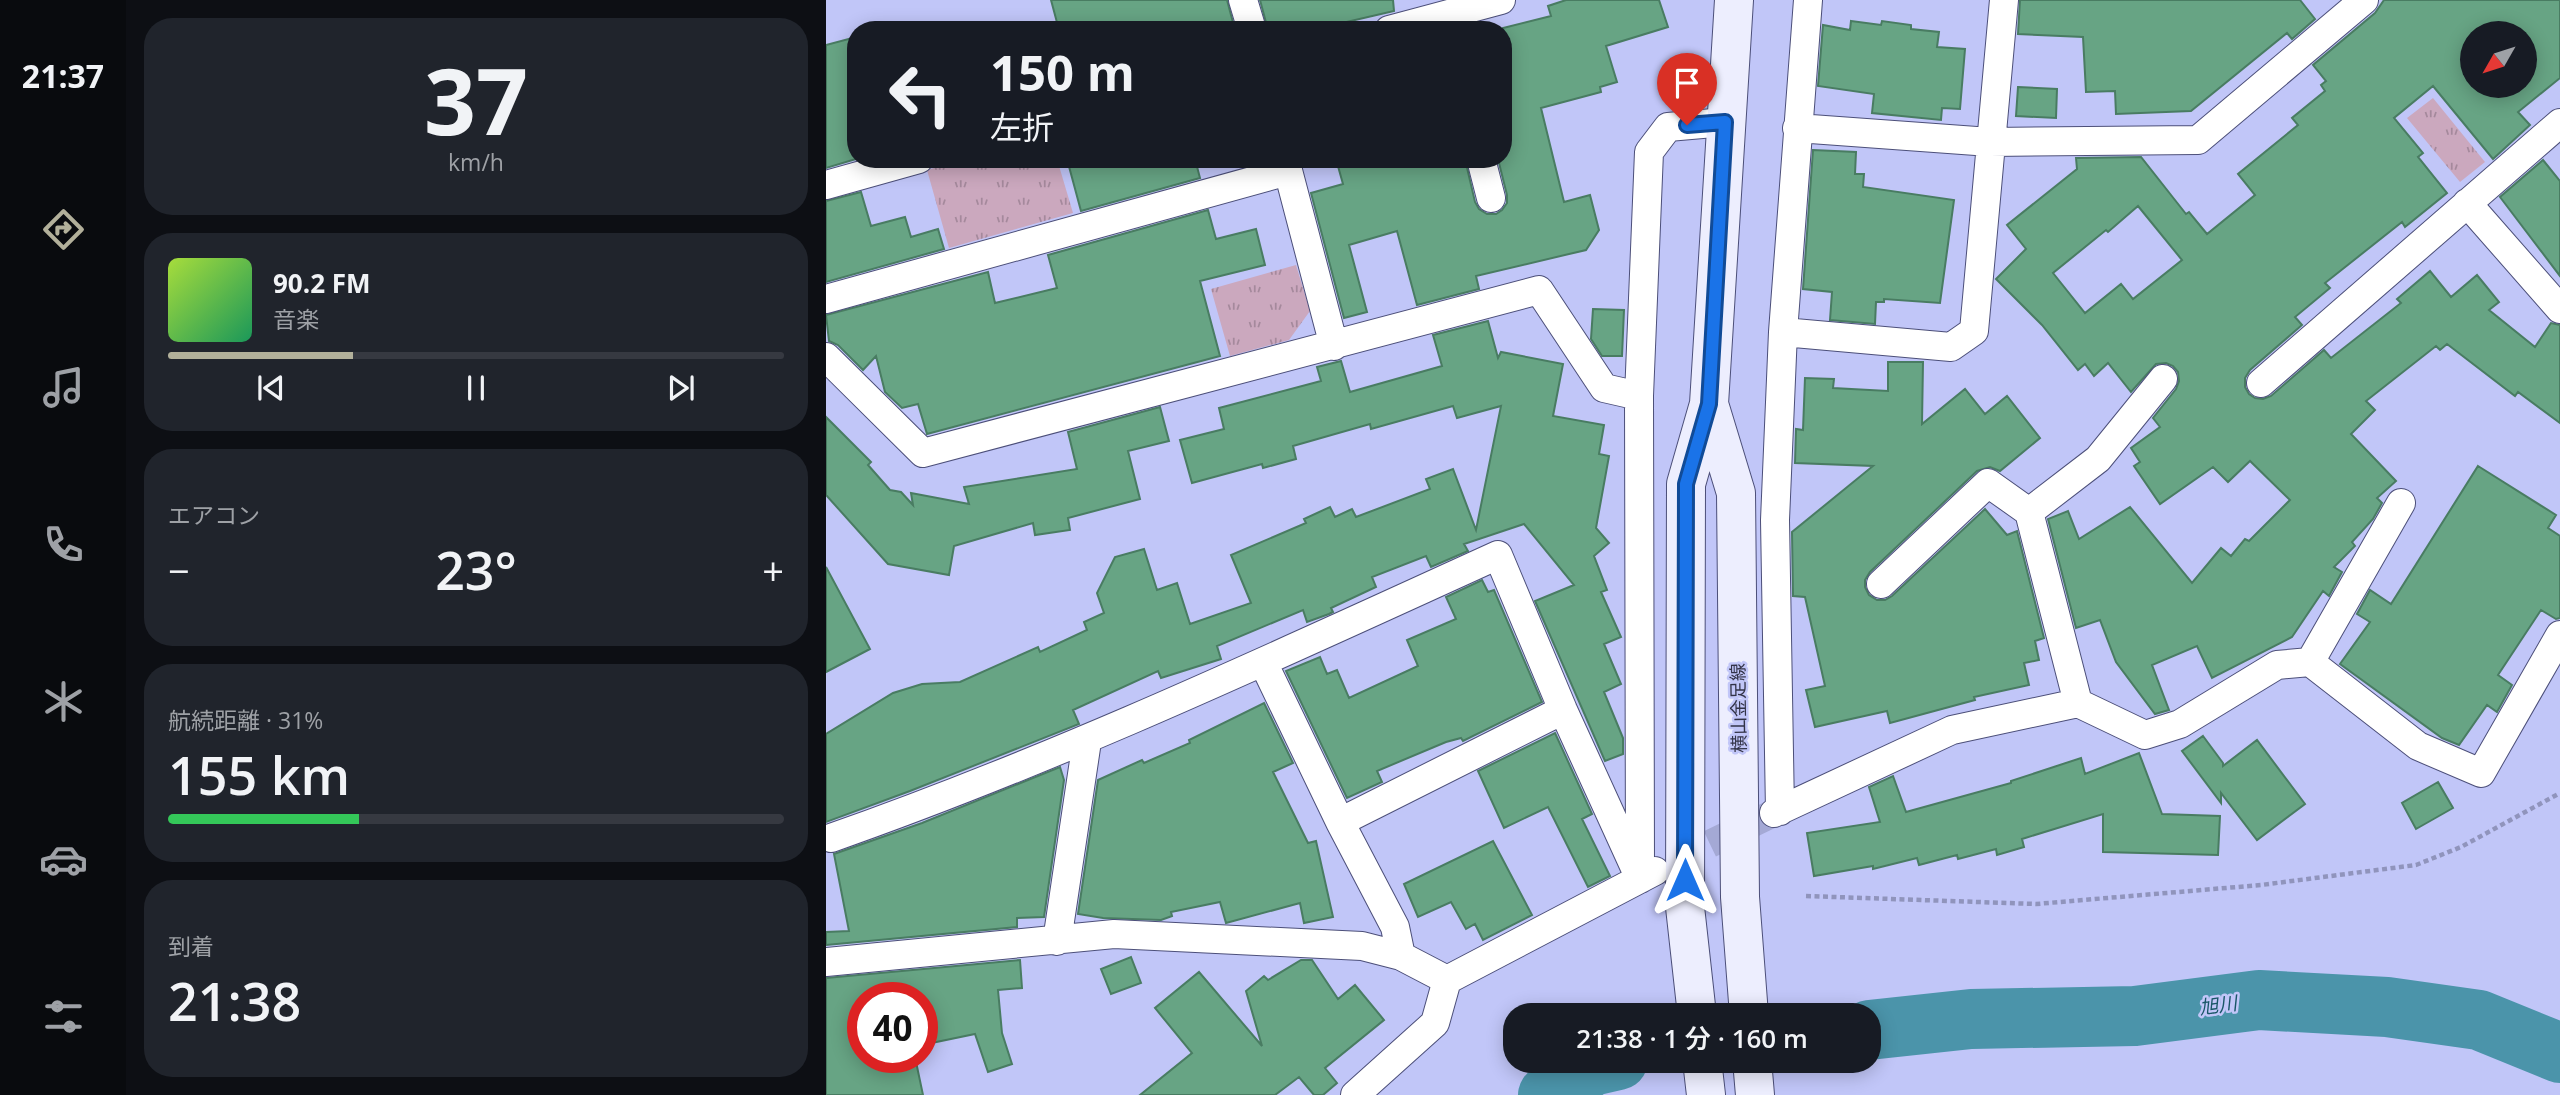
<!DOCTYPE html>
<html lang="ja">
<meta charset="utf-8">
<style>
:root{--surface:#171b24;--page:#20242c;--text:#f1f3f6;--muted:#9ea1a6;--line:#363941;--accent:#b2b09a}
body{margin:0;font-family:"Open Sans","Noto Sans JP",sans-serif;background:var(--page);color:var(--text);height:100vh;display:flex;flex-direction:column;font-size:26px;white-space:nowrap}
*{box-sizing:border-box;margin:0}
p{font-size:23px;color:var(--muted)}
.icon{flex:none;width:38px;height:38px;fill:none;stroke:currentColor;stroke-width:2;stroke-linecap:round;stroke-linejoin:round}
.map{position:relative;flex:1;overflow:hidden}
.panel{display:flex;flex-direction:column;gap:18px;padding:18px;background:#0d0f14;width:700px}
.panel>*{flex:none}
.top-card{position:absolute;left:21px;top:21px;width:665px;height:147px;border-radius:28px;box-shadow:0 4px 18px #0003;background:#171b24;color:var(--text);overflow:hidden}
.needle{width:46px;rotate:231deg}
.buttons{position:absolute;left:1634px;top:21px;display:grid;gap:14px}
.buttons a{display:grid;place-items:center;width:77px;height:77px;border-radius:50%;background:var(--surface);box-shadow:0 4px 18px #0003;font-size:35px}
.speed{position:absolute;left:21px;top:982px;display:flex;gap:14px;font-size:35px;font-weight:700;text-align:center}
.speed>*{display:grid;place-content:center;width:91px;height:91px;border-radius:50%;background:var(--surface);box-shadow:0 4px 18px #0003;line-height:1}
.speed .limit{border:10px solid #d22;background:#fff;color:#111}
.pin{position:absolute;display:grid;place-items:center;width:60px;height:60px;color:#fff;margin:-72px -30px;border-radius:50% 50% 50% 0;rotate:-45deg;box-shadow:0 0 7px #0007}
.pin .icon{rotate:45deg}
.me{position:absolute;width:77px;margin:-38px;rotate:0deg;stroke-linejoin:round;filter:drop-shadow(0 0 5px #0008)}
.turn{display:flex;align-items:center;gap:24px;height:147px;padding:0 28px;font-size:32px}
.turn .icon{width:91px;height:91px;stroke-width:2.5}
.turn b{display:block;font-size:49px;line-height:60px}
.big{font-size:52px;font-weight:600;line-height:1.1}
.panel .card{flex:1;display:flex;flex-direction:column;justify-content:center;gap:10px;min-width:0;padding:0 24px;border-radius:28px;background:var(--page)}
.panel .dial{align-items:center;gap:0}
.dial b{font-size:91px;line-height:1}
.song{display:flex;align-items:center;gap:21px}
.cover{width:84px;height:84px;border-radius:10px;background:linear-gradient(135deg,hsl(80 70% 55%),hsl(150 70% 35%))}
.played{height:7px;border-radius:4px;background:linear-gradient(90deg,var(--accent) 30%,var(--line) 30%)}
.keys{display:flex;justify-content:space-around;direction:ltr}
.heat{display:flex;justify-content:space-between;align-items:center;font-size:38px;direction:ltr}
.charge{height:10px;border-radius:5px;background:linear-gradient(90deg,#34c759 31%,var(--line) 0)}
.trip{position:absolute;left:677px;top:1003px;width:378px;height:70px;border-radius:28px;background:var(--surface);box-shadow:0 4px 18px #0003;font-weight:600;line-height:70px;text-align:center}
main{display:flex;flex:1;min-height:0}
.dock{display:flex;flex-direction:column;width:126px;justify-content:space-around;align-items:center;background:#090b0e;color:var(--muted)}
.dock .icon{width:49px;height:49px}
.dock .current{color:var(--accent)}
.dock b{font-size:32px;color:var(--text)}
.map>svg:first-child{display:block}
.park{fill:url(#park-tufts)}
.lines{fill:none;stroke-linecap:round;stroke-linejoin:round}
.river{stroke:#4b94aa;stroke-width:60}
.building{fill:#67a484;stroke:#497c62;stroke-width:2;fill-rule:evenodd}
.street-tunnel{stroke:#a4a9d5;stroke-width:28;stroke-dasharray:28 14;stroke-linecap:butt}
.street-casing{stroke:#4c4f79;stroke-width:30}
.secondary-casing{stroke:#4c4f79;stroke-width:40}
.path{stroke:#9094bc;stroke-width:4.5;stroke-dasharray:5 3.5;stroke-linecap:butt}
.street{stroke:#fff;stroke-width:28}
.secondary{stroke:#edeefe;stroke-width:38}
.route-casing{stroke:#114b97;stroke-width:18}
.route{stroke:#1a73e8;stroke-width:12}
.labels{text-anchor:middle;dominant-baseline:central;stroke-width:5;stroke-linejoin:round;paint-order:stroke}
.street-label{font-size:18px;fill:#323347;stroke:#c1c6f8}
.water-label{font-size:19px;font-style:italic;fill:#195667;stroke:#c1c6f8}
</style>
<main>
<nav class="dock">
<b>21:37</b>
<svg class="icon current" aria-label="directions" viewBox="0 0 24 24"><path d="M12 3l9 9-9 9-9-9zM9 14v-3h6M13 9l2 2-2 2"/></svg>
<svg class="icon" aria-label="music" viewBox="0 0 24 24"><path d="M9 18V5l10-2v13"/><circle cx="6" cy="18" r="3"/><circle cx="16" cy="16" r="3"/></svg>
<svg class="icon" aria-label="phone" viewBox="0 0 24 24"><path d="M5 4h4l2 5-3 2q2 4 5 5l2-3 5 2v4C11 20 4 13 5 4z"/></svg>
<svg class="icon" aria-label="climate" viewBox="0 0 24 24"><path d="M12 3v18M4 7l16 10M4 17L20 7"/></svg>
<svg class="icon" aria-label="car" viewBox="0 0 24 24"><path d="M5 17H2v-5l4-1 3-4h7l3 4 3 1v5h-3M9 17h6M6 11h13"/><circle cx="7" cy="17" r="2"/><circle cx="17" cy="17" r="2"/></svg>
<svg class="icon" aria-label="filters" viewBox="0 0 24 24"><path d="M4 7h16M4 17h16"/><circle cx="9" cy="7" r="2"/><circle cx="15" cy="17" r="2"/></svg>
</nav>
<section class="panel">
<div class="card dial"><b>37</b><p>km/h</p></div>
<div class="card">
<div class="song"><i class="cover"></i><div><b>90.2 FM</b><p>音楽</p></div></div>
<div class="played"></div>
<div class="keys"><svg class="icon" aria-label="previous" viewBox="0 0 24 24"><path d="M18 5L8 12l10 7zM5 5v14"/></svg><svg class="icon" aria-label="pause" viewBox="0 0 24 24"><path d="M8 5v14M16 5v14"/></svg><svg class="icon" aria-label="next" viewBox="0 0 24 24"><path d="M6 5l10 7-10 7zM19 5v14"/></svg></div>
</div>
<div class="card"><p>エアコン</p>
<div class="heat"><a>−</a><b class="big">23°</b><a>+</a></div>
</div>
<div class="card"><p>航続距離 · 31%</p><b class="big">155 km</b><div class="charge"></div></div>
<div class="card"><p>到着</p><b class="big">21:38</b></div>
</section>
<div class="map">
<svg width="1734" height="1095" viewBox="0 0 1734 1095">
<defs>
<pattern id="park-tufts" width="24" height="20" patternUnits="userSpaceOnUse" patternTransform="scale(1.75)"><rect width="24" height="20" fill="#cba8be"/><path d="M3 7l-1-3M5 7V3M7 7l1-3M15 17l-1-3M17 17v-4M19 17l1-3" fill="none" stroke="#a5899c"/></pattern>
</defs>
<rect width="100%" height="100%" fill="#c1c6f8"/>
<path class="park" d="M1607,98L1659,162L1634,182L1581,118Z
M140,159H231L247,213L123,248L101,170Z
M470,265L484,311L463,340L404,356L385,289Z"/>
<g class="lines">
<path class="river" d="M1043,1030L1145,1019L1309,1016L1433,1000L1561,1007L1653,1020L1734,1053
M722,1095L766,1066L792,1060"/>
</g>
<path class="building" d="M225,0H401L409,30H233Z
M434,0H567L568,11L486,30H442Z
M740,0H833L842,27L780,46L791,82L774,87L775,92L715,108L738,202L764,195L773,230L760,250L650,276L653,289L591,305L571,231L523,245L541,312L518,318L485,193L517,184L510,159H559L560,165L582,159H639L649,202L653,209L661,214H670L676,210L681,203V195L672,159H677V28L725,16L722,6Z
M1194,0H1474L1489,19L1466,39L1461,33L1365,111L1290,114L1289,91L1260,92L1257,37L1192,34Z
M1558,0H1734V78L1692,112L1704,125L1667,159L1607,86L1568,118L1597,153L1592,157L1621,193L1579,227L1576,222L1499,283L1504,288L1469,317L1476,325L1424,370L1419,378V387L1423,394L1429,398L1437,399L1445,396L1498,350L1505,358L1575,303L1571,299L1604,271L1625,297L1651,275L1673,302L1663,310L1709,347L1725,323L1734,325V423L1692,392L1689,396L1621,344L1614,350L1610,346L1540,401L1549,410L1525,434L1570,481L1551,498L1556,503L1547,519L1526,542L1529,546L1508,567L1516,572L1503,596L1497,591L1466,637L1386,678L1371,646L1326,665L1343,710L1329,714L1290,662L1274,620L1250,628L1222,519L1242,511L1253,539L1304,507L1366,583L1395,548L1405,556L1419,539L1423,541L1464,500L1424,461L1402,482L1387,467L1334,504L1308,466L1314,462L1305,448L1334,427L1327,418L1350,389L1353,381L1352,372L1347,366L1340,363L1330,364L1305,392L1282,363L1268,376L1259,364L1252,370L1216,325L1170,279L1200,249L1181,225L1251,169L1250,158L1315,157L1360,214L1363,212L1381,234L1429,195L1412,174L1472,125L1466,118L1499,91L1495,85L1500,81L1487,65L1549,13ZM1647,33H1699V86H1647ZM1312,206L1356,260L1307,299L1295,284L1259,313L1227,273L1280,230L1282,232Z
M1025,21L1055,25L1056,21L1085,25V29L1113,32L1111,47L1139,49L1134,109L1116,108L1115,120L1046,113L1048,94L992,86L997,25L1024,30Z
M30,37V159L0,168V45Z
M1192,87L1231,89L1230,118L1190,116Z
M987,150L1030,152L1029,174H1038L1037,187L1128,200L1114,303L1058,299V302H1050L1049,324L1004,320L1006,292L977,289Z
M241,159H369L374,178L255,211Z
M1717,160L1734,181V276L1674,197Z
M35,192L45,226L79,217L85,237L112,229L118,249L0,282V201Z
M382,210L390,239L430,229L439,265L374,281L394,356L101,434L92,404L76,408L59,392L50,356L37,370L12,345L3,341L0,315L162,272L169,303L231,288L222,255Z
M767,309L798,310L796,356H776L765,339Z
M662,321L672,358L675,352L737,364L727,416L778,425L773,454L783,456L770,528L783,543L768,556L781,590L775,592L795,637L778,644L795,684L778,692L797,738V754L779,761L709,601L748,585L698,524L638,544L642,551L605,567L600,556L546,577L550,587L505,608L507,612L503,614L481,622L477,610L391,646L395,659L335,678L332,671L247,710L253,724L84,791L0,822V734L67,693L96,684L134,682L212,647L214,652L261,630L258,622L278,613L271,593L289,557L318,549L331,590L351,583L364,624L425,603L405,555L480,523L478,519L504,507L509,517L526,509L530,517L604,489L600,479L627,469L650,530L675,406L631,418L627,406L545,429L544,424L467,446L470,459L437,468L436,464L366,483L354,440L398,429L393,408L495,381L491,367L515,361L524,392L616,366L607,335Z
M1062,362H1097L1096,424L1139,389L1159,414L1181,396L1214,438L1174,471L1164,467L1151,471L1044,572L1039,580V587L1043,595L1051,600H1059L1066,596L1159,509L1181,535L1191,531L1218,638L1209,641L1213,660L1198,663L1203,685L1148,697L1149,700L1064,723L1061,711L989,727L980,690L999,686L979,597L967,596L966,532L1047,466L969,463L970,429L977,430L979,378L1008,379L1007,388L1062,391Z
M334,407L343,441L302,451L314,499L242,518L244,530L209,535L207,523L128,546L123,575L62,564L0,495V417L45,462L42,465L64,490L75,492L87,505L85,493L143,504L138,487L251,469L242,432Z
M1652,466L1730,515L1722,528L1734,536V618L1730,619L1715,610L1672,675L1686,685L1671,712L1661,705L1633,745L1616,738L1514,664L1544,622L1531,614L1544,590L1565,604Z
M0,567L44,649L0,672Z
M656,580L662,592L668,590L716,702L637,741L635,738L620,742L551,771L556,782L521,798L460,671L494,657L501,674L511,670L523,698L592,666L581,640L630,619L620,597Z
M438,703L467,763L447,772L482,843L490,841L507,917L478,923L474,903L400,923L394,902L345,912L346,916L335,920L277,918L252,914L272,780L316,760L318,763L364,743L363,740Z
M729,733L766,814L756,819L784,876L762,887L722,807L678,828L652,771Z
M1377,736L1397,763V766L1431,740L1479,804L1431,840L1395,793V803L1356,751Z
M1313,753L1336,814L1394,816L1392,855L1277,852V814L1196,839L1198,847L1171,855L1170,849L1132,859L1131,855L1093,865L1091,858L1047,869V866L988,876L981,833L1054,822L1043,787L1067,776L1080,812L1185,783V781L1255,758L1259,774Z
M234,767L238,780L218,917L191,918V927L0,945V932L23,931L8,854L96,823Z
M1612,782L1627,808L1590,829L1576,803Z
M667,841L706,915L657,940L649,924L640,929L625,902L592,917L578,884Z
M305,957L315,983L285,994L275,969Z
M194,960L196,988L172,990L176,1033L186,1064L162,1072L149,1034L96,1045V998H37V1057H89L97,1095H0V978Z
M475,960H486L512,999L529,985L558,1020L499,1068L511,1083L497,1095H488L473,1077L449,1095H314L366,1053L329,1008L373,972L436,1046L420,991L438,976L442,980Z"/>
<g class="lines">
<path class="street-tunnel" d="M846,862L948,813"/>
<g class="street-casing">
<path id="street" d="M417,0L426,30
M563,30L675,0
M971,128L1164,142L1372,140L1538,0
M459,159L508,346
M655,159L665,198
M0,185L93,159
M1641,203L1734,309
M0,299L462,171
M957,332L1125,347L1148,331L1178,0
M0,357L97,453L713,290L778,388L813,396
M1435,383L1734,123
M1203,512L1272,459L1337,379
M1055,584L1162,483L1203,512L1252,703
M437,662L514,822L569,927L575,956
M1484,662L1575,503
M954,811L949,520L957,332L982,0
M948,813L1126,730L1252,703L1319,735L1354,724L1451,665L1484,662L1592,746L1655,773L1734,635
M514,822L737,710
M5,838C233,758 452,655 672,555L737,710L814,879
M814,868L813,396L823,152L842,127L899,122
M231,941L261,741
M0,962L288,934L536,946L575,956L621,980
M529,1095L609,1023L621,980L829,871"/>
</g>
<g class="secondary-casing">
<path id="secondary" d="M883,404L908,0
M871,1015L859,907L860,484L883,404L910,493L914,897L923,1015
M876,1060L880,1095
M926,1060L929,1095"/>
</g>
<path class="path" d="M980,896L1210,904L1435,885L1590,865L1635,847L1734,793"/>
<use href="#street" class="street"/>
<use href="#secondary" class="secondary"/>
</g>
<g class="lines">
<g class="route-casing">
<path id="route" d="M859,880L860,484L883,404L899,122L861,125"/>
</g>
<use href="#route" class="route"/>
</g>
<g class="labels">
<g class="street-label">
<text transform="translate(912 708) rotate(-91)">横山金足線</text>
</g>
<g class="water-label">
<text transform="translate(1392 1005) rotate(-8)">旭川</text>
</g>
</g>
</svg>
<div class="buttons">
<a><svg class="needle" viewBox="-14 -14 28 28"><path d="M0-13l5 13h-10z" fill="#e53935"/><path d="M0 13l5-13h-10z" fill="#9ea1a6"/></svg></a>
</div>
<div class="speed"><div class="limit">40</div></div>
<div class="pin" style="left:861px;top:125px;background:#d93025"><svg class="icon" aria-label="arrive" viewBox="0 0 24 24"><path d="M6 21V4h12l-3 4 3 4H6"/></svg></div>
<svg class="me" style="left:859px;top:880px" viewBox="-20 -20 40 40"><path d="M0-17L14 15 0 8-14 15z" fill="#1a73e8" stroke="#fff" stroke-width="4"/></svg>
<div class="trip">21:38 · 1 分 · 160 m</div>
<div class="top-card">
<div class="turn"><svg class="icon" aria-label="left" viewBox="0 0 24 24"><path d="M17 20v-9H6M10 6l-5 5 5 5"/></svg><div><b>150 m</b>左折</div></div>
</div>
</div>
</main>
